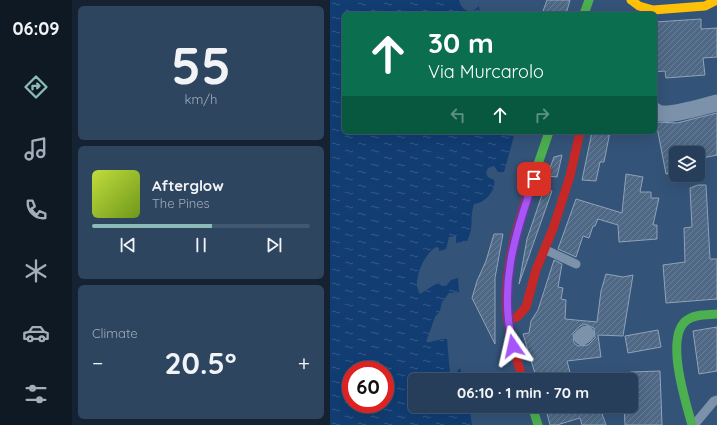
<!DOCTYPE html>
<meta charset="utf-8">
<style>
:root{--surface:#263e5a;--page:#2e4560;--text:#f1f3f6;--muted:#a4aebb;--line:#425770;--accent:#8bbbb9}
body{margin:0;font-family:Quicksand,sans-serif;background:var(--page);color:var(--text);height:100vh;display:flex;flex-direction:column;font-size:15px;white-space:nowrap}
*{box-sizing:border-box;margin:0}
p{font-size:13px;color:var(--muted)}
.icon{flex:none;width:22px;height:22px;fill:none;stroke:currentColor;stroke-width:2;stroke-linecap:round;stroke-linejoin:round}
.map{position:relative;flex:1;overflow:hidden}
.details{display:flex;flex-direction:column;gap:6px;padding:6px;background:#152232;width:258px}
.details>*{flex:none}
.hud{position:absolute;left:12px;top:12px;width:315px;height:122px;border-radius:6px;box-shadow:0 4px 16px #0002,0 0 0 1px var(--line);background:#0b6e4f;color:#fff;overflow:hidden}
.controls{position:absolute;left:339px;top:146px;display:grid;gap:8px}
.controls a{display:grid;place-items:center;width:36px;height:36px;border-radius:6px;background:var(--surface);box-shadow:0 4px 16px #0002,0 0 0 1px var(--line);font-size:20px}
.speed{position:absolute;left:12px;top:361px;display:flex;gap:8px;font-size:20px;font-weight:700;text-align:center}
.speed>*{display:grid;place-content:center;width:52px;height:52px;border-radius:50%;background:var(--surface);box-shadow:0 4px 16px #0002,0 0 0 1px var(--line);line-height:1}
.speed .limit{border:6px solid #d22;background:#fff;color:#111}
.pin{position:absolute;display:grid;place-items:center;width:34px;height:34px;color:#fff;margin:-17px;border-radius:8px;box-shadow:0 2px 6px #0006}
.me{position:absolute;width:44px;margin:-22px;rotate:349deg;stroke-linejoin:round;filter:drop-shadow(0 0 3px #0008)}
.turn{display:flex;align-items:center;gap:14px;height:84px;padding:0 20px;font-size:18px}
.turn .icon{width:52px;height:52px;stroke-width:2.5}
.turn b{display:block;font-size:28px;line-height:34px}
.lanes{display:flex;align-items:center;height:38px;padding:0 20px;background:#0003;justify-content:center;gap:20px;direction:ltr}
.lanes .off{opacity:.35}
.big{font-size:30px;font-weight:700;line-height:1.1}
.details .card{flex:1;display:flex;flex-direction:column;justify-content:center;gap:6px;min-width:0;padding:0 14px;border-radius:6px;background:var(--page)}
.details .dial{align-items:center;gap:0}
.dial b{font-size:52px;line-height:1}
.song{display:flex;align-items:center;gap:12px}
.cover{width:48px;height:48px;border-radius:6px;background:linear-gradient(135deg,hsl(70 70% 55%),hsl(80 70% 35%))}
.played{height:4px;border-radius:2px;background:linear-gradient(90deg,var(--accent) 55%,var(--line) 55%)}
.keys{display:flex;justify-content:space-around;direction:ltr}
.heat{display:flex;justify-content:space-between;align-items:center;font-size:22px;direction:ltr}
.trip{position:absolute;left:78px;top:373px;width:230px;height:40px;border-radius:6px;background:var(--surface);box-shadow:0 4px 16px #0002,0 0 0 1px var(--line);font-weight:700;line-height:40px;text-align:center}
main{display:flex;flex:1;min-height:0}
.tab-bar{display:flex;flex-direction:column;width:72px;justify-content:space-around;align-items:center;background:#0f1924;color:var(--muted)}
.tab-bar .icon{width:28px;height:28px}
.tab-bar .on{color:var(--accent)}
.tab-bar b{font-size:18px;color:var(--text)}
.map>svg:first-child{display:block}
.water{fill:url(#water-ripples);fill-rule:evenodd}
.building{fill:url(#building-hatch);stroke:#90a3b8;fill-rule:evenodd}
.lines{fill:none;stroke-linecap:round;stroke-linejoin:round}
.lane{stroke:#7c92ab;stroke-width:9}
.street{stroke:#7c92ab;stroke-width:17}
.fast{stroke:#4caf50;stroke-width:9}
.slow{stroke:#ffc107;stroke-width:9}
.jam{stroke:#c62828;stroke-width:9}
.route-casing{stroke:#6d37a1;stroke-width:10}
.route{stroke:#a855f7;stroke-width:7}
</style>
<main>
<nav class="tab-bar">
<b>06:09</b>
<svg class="icon on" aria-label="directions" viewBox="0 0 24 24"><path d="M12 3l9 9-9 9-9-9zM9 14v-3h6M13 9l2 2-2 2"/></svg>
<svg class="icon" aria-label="music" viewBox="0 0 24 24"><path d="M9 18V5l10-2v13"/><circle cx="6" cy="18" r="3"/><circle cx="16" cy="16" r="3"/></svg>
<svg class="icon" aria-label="phone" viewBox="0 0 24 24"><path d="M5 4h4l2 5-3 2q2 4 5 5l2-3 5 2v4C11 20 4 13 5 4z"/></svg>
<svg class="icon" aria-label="climate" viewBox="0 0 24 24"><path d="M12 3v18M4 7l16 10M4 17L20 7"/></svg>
<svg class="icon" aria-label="car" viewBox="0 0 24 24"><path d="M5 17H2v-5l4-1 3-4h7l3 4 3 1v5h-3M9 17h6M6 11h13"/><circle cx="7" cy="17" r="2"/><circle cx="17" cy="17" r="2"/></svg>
<svg class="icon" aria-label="filters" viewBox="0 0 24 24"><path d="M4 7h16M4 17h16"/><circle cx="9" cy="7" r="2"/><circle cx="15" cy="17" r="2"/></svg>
</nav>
<section class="details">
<div class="card dial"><b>55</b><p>km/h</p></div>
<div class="card">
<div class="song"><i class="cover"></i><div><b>Afterglow</b><p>The Pines</p></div></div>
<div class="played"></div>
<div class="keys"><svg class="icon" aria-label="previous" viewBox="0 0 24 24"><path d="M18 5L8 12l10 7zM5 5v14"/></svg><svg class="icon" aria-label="pause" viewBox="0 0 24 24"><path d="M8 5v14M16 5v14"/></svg><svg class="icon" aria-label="next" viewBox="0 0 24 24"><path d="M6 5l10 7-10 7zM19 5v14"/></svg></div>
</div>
<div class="card"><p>Climate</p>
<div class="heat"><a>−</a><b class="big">20.5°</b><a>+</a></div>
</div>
</section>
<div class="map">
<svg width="387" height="425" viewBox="0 0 387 425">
<defs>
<pattern id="water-ripples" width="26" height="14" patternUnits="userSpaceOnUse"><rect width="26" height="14" fill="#113d73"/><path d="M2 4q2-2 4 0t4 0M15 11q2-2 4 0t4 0" fill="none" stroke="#355a88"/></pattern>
<pattern id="building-hatch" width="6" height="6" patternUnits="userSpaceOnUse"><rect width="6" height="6" fill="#4e6885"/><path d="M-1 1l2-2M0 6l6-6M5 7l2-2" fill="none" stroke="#697f97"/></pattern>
</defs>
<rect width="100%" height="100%" fill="#335378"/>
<path class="water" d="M0,0H129C131,8 134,10 142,12L149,6L150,14H14V132H167L171,135L184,136L174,172H168L164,166L158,168L156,173L158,177L164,180C167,190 154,204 144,204C139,219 145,226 137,241L126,243V236L119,237L116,249L109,251V248L106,247C94,254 81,282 90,294L109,282L112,286H116L121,280L128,278L129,292L119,293L112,302L110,311L105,317L96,342C104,343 109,338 117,339L120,374L126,373L130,368L134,380H85V406H139L142,425H0ZM21,370H55V404H21Z"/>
<path class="building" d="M217,0H240L236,14H212Z
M371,19V29L387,28V57L373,58L375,75L336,78L335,71L325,72V22Z
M387,113V155L368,159V153H346V172L336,174L326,122L347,123Z
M262,132H280L274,162H270L266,181L252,180Z
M232,155L227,177L217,176L224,157Z
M296,174L313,177L310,192H321V198H329L323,225H327V239L289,242L288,225L268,219L265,226H263L259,238L253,236L246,257L228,249L246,199L292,213Z
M368,185H376L380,259H387V299L336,303L333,265L355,262L354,228L362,227L360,188Z
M214,189L222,191L189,284L197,239Z
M164,234H173L165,278V344L142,298L147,281L156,261Z
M224,260L232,264L228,287L233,288L231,299L236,300L235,319L267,322L271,291L276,274L293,277L303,275L293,336L268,335L271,357L237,361L242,380H207L193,334L199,333L201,321L208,310ZM255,324L264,328L265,338L258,345L248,346L244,343L243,333L250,326Z
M387,327V371L369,374L363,331Z
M328,330L331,347L298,353L295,336Z
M330,371L332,425H295L294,406H301V372Z
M215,406H278L279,409L271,411L276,425H252L250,418L227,425H220Z"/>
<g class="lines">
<path class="lane" d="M216,250L246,264
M364,425L384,401L387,400"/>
<path class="street" d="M325,111C334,119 374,106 387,103
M252,337L256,334"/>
<path class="fast" d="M254,14L259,0
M198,193L219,132
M202,406L208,425
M362,425C356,403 334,336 357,320C365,314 377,315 387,314"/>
<path class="slow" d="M301,0L309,6L323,10L375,6L387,0"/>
<path class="jam" d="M178,320L187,317L196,307L206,270L224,226L240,176L250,132
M193,380C185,354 176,327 176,300C176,263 187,227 198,193"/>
</g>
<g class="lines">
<g class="route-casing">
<path id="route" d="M183,346C168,285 185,236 204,179"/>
</g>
<use href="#route" class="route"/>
</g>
</svg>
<div class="controls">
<a><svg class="icon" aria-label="layers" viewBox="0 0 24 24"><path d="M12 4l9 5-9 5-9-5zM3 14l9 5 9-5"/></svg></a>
</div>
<div class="speed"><div class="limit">60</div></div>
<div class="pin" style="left:204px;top:179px;background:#d93025"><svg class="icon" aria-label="arrive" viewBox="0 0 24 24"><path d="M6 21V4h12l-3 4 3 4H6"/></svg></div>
<svg class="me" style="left:183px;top:346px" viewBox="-20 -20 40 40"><path d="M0-17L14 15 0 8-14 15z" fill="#a855f7" stroke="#fff" stroke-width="4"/></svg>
<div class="trip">06:10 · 1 min · 70 m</div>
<div class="hud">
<div class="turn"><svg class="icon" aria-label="ahead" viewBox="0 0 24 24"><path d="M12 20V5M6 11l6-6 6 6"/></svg><div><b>30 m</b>Via Murcarolo</div></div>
<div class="lanes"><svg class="icon off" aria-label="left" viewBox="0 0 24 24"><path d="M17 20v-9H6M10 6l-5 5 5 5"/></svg><svg class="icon" aria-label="ahead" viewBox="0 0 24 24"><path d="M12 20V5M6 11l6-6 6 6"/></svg><svg class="icon off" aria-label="right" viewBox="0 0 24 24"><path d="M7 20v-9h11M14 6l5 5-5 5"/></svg></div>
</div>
</div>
</main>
